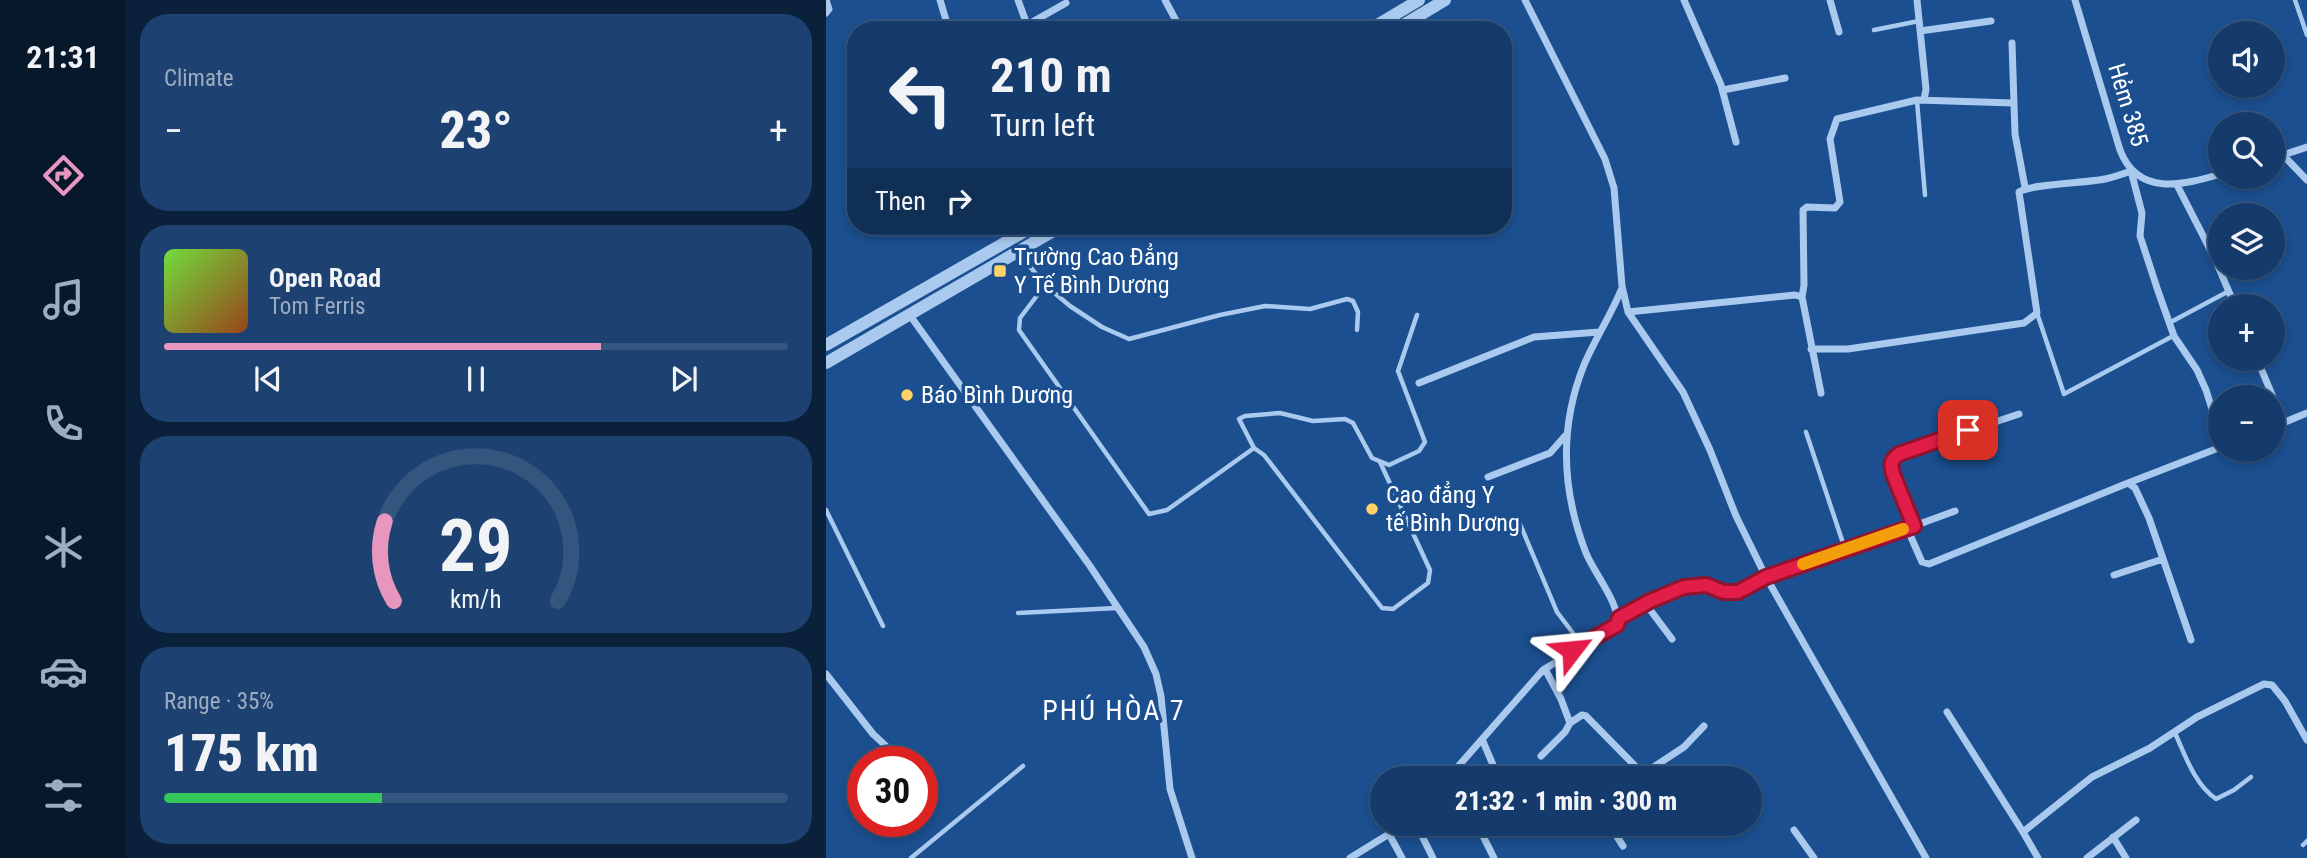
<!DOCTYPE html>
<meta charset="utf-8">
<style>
:root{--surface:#143b6b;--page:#1d4271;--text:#f1f3f6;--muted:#9dadc1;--line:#33557e;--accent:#e797bd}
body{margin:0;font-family:"Roboto Condensed",sans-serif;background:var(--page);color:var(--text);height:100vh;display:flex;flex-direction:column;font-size:26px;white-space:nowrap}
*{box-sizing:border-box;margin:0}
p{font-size:23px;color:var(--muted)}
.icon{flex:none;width:38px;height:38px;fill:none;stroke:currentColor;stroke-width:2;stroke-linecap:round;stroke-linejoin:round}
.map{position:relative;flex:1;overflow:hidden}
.side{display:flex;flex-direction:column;gap:14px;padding:14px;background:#0b203b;width:700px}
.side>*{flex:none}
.top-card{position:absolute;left:21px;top:21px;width:665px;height:214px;border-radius:28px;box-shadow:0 4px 10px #0003,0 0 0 2px var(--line);background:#143b6b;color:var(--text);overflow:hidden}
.controls{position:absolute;left:1382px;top:21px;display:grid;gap:14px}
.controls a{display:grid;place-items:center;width:77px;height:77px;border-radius:50%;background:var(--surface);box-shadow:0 4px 10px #0003,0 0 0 2px var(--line);font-size:35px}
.speed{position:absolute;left:21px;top:746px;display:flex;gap:14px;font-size:35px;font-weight:700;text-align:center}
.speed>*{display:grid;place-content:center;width:91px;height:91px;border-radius:50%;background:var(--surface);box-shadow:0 4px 10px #0003,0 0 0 2px var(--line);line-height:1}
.speed .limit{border:10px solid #d22;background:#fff;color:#111}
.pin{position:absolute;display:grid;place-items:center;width:60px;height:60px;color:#fff;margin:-30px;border-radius:14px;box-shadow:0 4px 10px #0006}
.me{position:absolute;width:77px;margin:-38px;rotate:61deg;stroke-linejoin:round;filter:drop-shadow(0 0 5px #0008)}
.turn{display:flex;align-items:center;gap:24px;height:147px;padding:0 28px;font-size:32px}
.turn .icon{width:91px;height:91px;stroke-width:2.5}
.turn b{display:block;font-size:49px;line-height:60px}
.then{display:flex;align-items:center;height:66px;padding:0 28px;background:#0003;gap:14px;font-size:26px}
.big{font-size:52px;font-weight:800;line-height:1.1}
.side .card{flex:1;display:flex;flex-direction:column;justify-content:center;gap:10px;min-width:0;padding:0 24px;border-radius:28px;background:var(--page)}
.side .dial{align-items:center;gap:0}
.dial svg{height:182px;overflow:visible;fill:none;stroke:var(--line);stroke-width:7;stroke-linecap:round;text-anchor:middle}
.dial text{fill:var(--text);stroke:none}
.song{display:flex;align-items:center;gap:21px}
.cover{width:84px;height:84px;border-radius:10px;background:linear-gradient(135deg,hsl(100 70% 55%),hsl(20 70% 35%))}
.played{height:7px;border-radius:4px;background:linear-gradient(90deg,var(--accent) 70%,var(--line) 70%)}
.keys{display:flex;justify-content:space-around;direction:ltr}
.heat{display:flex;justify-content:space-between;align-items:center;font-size:38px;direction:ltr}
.charge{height:10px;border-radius:5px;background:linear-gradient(90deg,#34c759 35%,var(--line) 0)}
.trip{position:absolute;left:544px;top:766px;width:392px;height:70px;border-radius:35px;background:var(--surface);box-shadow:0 4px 10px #0003,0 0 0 2px var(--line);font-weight:800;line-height:70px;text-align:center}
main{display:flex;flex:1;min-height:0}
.tab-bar{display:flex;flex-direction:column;width:126px;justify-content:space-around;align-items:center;background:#08182b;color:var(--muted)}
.tab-bar .icon{width:49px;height:49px}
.tab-bar .current{color:var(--accent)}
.tab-bar b{font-size:32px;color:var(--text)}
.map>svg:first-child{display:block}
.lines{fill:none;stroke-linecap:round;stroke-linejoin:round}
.service{stroke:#a9c9ee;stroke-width:4.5}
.minor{stroke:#a9c9ee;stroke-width:7}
.tertiary{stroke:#a9c9ee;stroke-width:12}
.route-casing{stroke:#92132f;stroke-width:18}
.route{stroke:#e11d48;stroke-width:12}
.slow{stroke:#f59e0b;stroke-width:12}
.poi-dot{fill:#ffd166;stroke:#1b4f8f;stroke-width:2.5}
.labels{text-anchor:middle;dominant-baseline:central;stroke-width:7;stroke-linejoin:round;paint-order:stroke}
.street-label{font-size:24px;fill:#fff;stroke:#1b4f8f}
.poi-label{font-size:24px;fill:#fff;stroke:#1b4f8f;text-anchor:start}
.quarter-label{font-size:28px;letter-spacing:2px;fill:#fff;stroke:#1b4f8f}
</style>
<main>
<nav class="tab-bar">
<b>21:31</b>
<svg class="icon current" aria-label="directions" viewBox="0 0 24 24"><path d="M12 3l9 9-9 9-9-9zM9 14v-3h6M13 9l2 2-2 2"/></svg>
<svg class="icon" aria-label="music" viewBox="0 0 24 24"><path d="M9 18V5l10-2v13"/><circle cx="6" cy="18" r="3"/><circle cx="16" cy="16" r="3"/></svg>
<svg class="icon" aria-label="phone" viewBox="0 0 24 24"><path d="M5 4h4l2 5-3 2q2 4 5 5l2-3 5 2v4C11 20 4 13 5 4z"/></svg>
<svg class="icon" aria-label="climate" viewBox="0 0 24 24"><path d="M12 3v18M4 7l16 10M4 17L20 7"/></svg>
<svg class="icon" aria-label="car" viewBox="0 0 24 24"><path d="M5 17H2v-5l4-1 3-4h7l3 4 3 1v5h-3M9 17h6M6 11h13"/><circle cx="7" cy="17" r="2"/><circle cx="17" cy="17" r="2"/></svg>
<svg class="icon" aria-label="filters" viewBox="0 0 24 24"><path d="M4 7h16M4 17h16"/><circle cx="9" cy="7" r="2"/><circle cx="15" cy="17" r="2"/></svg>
</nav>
<section class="side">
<div class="card"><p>Climate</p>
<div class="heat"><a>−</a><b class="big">23°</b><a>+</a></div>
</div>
<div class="card">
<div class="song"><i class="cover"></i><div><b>Open Road</b><p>Tom Ferris</p></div></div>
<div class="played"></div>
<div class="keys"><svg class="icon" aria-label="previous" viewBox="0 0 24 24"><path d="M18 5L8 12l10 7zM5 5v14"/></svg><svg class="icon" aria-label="pause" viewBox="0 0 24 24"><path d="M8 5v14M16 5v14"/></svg><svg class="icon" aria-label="next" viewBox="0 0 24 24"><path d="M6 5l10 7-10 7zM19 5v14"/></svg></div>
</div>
<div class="card dial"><svg viewBox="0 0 100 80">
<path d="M14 69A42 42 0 1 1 86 69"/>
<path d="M14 69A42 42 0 0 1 10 34" stroke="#e797bd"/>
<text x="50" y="56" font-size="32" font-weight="700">29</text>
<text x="50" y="72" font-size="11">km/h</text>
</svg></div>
<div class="card"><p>Range · 35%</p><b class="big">175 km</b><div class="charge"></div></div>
</section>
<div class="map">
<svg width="1481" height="858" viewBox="0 0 1481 858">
<rect width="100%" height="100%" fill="#1b4f8f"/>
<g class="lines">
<path class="service" d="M1469,0L1481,35
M1048,30L1093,21
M1091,101L1099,195
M192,252L219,285L244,306L276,327L303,339L394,315L439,306L484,309L521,299L527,301L532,312L531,330
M219,285L194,318L193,330L323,514L341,510L428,448L438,455L556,608L567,609L602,583L604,570L554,462
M1211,313L1238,394L1347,336
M1343,323L1403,291
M980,432L1019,549
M428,448L413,419L419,416L454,413L487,421L519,419L527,423L546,458L563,465L593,451L599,442L572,371L591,315
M0,510L57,626
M694,524L731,612L756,645
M192,613L291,608
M1349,733C1359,755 1369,785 1390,799L1408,790L1425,777
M1477,845L1481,841
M85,858L197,766"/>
<path class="minor" d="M114,0L123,30
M192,0L203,30
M339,0L355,30
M699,0L779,159L788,188L796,286L802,312L857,392L884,450L910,516L940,577L1100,858
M858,0L895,85L910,142
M1004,0L1013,32
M1091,0L1100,89L1098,100
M1249,0L1294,150C1312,197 1357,185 1395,174
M0,13L3,9L0,0
M192,30L240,3
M1094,31L1165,21
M1186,43L1189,134L1199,187
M897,90L959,78
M1457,155L1481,147
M1447,157L1457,155L1481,180
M1351,185L1389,259L1409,306
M976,297L978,285L977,210L981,207L1009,208L1014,202L1004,139L1011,119L1091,100L1187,103
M802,312L969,295L976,297L995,393
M83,314L264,566L318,647L330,674L335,696L344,789L366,858
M985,349H1022L1198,323L1211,313L1193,192C1203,184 1261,183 1279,179C1288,177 1297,174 1305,171L1316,213L1314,236L1332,291L1348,336L1371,370L1380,390L1392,428
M1431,359L1458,423
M593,383L708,337L773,332
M1447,427L1481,413
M662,477L724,453L739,436
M1302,483L1395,447
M1088,526L1129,511
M1081,528L1096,562L1103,564L1302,483L1309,488L1323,518L1365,640
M1288,575L1337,559
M819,603L846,639
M793,618L824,601L858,587L880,585L898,591L912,592L940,577L1088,526L1067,473C1064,464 1065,460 1073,454L1193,414
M0,674L47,734L61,747
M1121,712L1197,832
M744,723L756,715L760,716L817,774L858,747L878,726
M656,739L673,779
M715,756L739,732L744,723L735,699L719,669
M621,779L717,670L791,625C795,605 768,573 760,553C736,491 733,427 758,365C769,339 785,315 796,288
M590,824L607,858
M651,824L668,858
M783,824L797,846
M968,830L988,858
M563,834L576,858
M1287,837L1300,858
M524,858L563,834L573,824
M1212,858L1197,832L1266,777L1324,748L1371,717L1438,684L1446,685L1459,701L1481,740
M1261,858L1310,820"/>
<path class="tertiary" d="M543,30L593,0
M569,30L619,0
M0,345L208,226
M0,363L236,226"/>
</g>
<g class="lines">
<g class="route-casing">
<path id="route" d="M746,650L791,625L793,618L824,601L858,587L880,585L898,592H912L940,577L1088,526L1067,474C1064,464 1065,460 1073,454L1142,430"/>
</g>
<use href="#route" class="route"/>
<path class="slow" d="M977,564L1077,529"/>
</g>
<g class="poi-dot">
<rect x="167" y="264" width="14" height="14" rx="3.5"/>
<circle cx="81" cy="395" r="7"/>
<circle cx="546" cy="509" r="7"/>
</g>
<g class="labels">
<g class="street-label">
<text transform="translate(1302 105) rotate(73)">Hẻm 385</text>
</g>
<g class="poi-label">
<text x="188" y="257">Trường Cao Đẳng<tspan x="188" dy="28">Y Tế Bình Dương</tspan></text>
<text x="95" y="395">Báo Bình Dương</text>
<text x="560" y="495">Cao đẳng Y<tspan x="560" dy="28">tế Bình Dương</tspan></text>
</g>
<g class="quarter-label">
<text x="288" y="710">PHÚ HÒA 7</text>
</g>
</g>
</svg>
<div class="controls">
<a><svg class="icon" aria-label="sound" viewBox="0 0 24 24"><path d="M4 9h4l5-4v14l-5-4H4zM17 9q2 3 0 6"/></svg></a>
<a><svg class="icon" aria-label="search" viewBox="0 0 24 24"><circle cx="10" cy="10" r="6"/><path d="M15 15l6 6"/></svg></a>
<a><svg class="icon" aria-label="layers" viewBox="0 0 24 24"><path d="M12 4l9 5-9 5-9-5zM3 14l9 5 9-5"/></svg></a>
<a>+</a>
<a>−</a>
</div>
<div class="speed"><div class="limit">30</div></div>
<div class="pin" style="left:1142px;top:430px;background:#d93025"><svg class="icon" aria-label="arrive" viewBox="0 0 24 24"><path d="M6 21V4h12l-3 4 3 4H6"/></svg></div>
<svg class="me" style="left:746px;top:650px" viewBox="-20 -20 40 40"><path d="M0-17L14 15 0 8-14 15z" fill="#e11d48" stroke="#fff" stroke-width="4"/></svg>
<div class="trip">21:32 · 1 min · 300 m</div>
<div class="top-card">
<div class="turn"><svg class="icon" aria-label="left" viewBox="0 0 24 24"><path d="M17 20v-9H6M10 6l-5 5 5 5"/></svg><div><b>210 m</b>Turn left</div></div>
<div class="then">Then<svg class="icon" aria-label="right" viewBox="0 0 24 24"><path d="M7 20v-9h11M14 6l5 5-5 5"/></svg></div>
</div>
</div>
</main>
